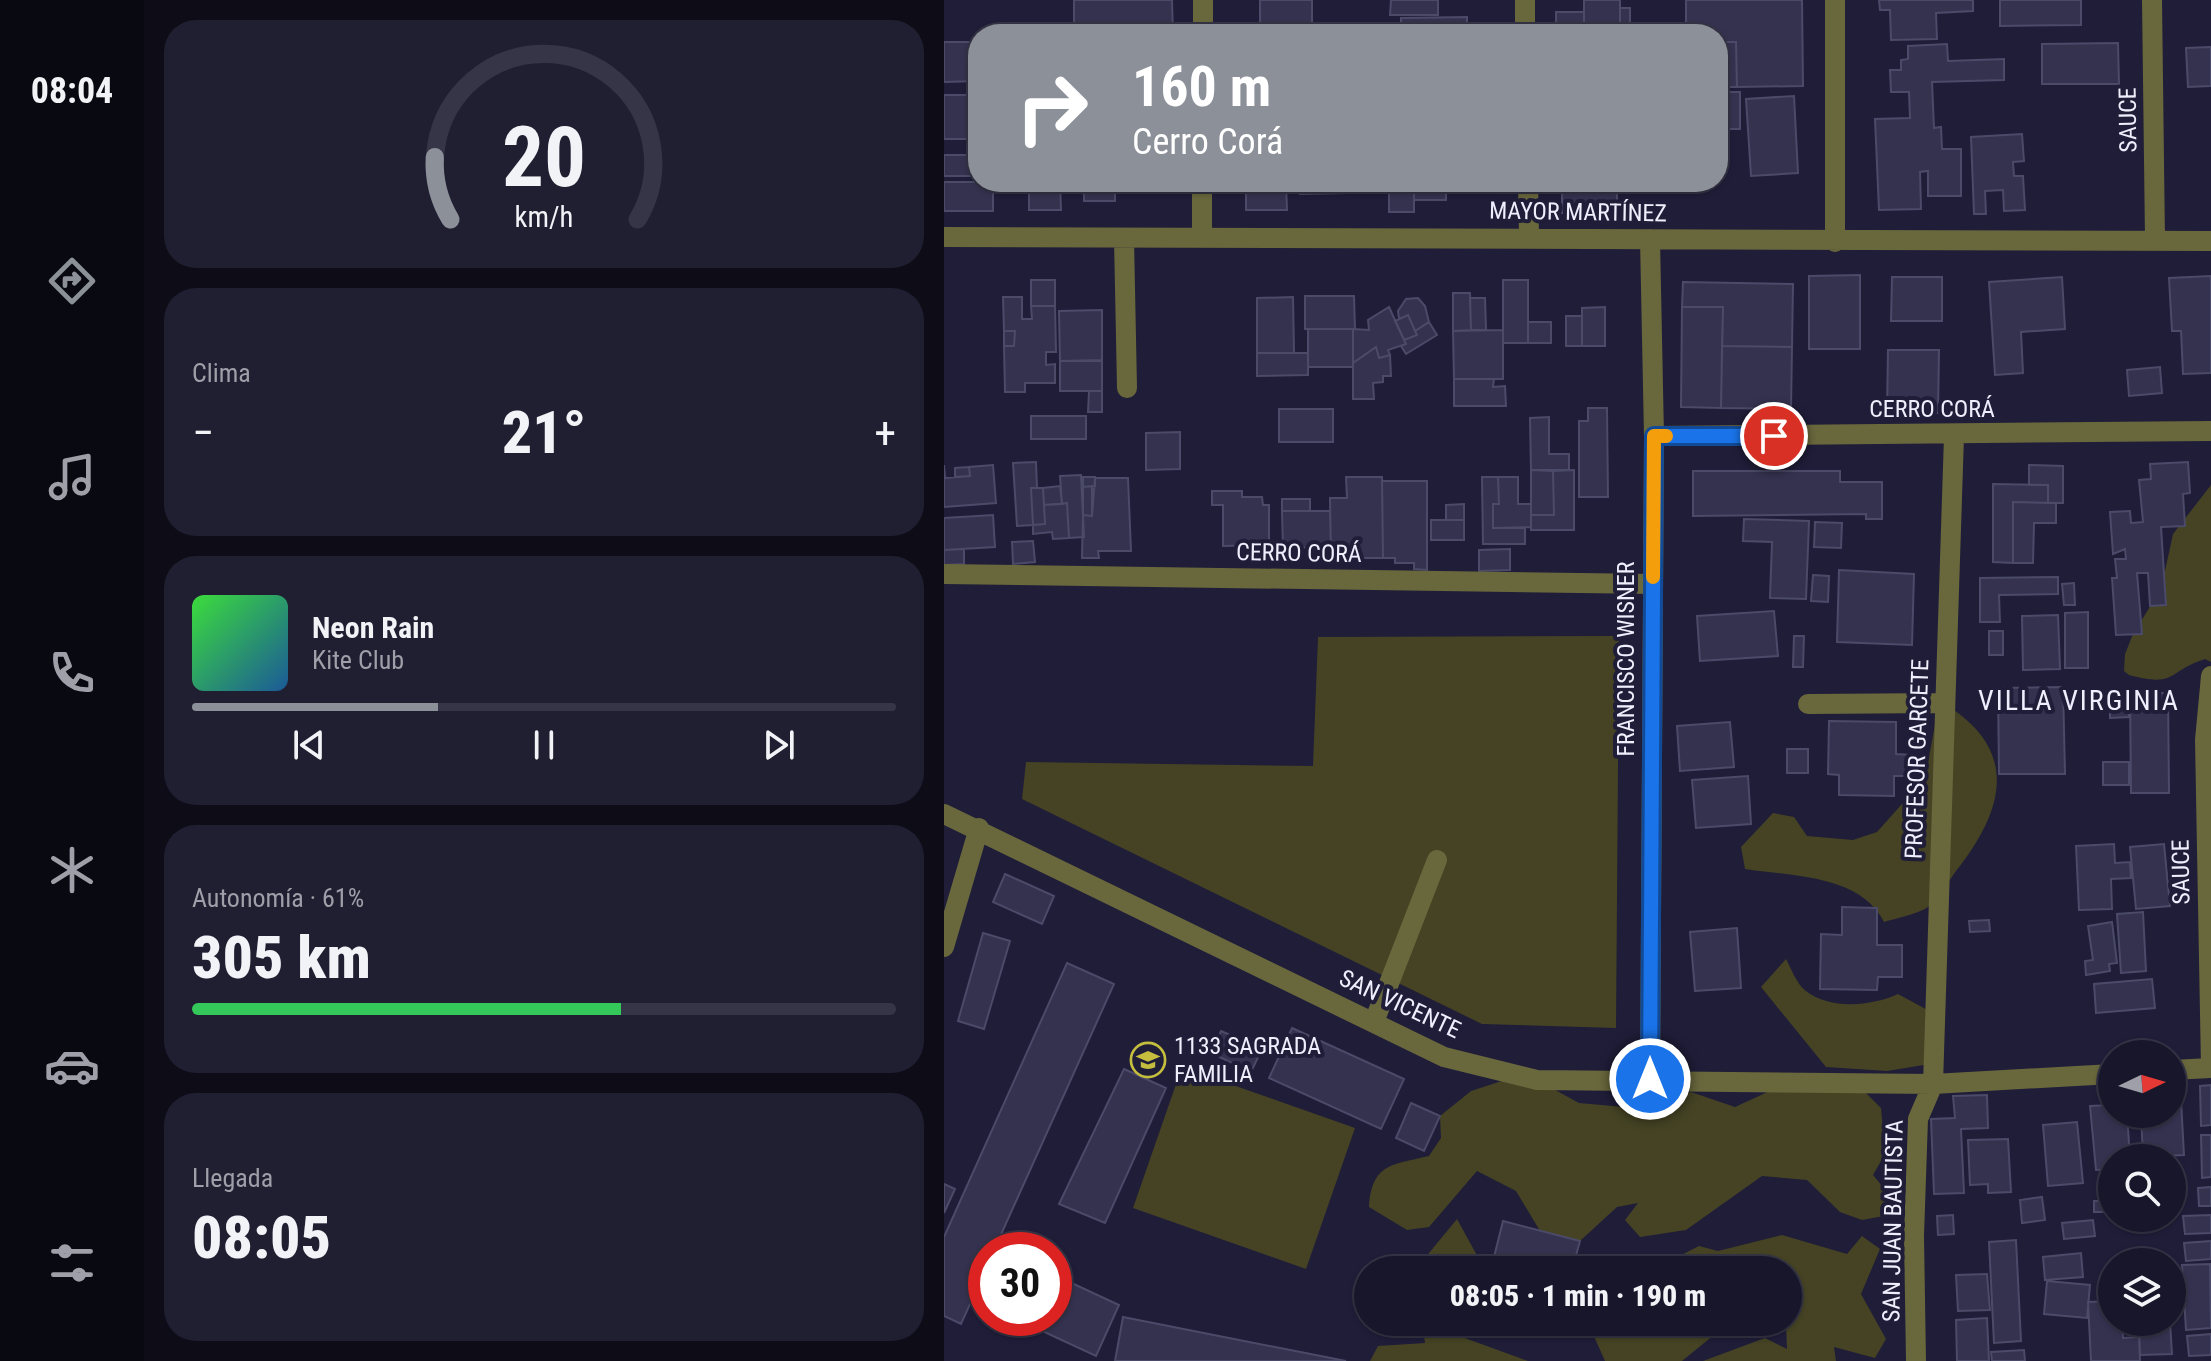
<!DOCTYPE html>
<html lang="es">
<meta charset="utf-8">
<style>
:root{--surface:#17162a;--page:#201f32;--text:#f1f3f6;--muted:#9e9fa8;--line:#363547;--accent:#8c9099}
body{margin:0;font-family:"Roboto Condensed",sans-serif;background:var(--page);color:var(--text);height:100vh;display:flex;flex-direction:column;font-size:30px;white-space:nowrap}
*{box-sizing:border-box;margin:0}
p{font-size:26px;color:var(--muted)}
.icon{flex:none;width:44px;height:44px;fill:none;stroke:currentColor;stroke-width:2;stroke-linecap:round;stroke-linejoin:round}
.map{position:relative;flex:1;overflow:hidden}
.sheet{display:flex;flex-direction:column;gap:20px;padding:20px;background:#0d0c17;width:800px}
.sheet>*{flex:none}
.banner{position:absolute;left:24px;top:24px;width:760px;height:168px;border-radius:32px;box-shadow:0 2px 6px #0004,0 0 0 2px var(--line);background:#8c9099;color:#fff;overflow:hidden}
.needle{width:52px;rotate:85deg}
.buttons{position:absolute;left:1154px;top:1040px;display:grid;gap:16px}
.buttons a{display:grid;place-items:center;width:88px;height:88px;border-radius:50%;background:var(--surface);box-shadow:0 2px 6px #0004,0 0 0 2px var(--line);font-size:40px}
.speed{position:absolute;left:24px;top:1232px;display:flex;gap:16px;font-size:40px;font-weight:700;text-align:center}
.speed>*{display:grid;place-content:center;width:104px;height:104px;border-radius:50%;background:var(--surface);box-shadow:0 2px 6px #0004,0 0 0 2px var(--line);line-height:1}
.speed .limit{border:12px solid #d22;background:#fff;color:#111}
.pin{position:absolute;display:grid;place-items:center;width:68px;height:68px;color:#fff;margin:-34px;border:4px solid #fff;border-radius:50%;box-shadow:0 2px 8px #0007}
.me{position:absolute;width:88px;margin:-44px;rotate:0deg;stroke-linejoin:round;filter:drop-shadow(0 0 6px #0008)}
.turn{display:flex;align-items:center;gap:28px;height:168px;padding:0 32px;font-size:36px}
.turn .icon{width:104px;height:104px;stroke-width:2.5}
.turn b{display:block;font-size:56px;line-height:68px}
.big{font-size:60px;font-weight:800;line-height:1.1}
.sheet .widget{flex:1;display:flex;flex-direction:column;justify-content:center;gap:12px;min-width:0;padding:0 28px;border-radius:32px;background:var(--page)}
.sheet .dial{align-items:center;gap:0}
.dial svg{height:208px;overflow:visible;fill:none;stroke:var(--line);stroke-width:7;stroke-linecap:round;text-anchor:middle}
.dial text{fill:var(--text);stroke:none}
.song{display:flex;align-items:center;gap:24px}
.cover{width:96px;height:96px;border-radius:12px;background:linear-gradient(135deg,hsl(120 70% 55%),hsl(210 70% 35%))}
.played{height:8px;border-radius:4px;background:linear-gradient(90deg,var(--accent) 35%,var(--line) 35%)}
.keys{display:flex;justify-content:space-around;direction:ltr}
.heat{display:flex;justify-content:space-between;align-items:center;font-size:44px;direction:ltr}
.charge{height:12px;border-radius:6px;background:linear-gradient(90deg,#34c759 61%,var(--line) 0)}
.trip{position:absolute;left:410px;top:1256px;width:448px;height:80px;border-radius:40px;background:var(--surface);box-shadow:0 2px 6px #0004,0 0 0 2px var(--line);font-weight:800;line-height:80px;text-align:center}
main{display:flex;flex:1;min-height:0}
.dock{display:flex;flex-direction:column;width:144px;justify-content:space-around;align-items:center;background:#090911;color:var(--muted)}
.dock .icon{width:56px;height:56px}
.dock .current{color:var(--accent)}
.dock b{font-size:36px;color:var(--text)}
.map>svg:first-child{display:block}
.green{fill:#454324}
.building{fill:#34324f;stroke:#4b4a68;stroke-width:2}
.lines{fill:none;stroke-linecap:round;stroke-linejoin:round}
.minor{stroke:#69673c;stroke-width:20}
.route-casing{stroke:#114b97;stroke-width:20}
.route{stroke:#1a73e8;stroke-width:14}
.slow{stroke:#f59e0b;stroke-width:14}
.labels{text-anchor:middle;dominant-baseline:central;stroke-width:8;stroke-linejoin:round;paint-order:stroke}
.street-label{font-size:24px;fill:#eeeefd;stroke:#1f1d38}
.poi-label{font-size:24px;fill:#eeeefd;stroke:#1f1d38;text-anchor:start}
.quarter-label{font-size:28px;letter-spacing:2px;fill:#eeeefd;stroke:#1f1d38}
</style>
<main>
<nav class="dock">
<b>08:04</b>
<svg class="icon current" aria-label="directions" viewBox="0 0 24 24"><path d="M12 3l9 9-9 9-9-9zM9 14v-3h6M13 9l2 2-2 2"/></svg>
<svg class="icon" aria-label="music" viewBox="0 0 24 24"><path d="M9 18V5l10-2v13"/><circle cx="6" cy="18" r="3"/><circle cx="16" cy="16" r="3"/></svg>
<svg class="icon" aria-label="phone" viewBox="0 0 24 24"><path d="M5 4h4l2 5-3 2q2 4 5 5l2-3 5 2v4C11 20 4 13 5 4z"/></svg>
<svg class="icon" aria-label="climate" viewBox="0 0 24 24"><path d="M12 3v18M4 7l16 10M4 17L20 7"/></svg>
<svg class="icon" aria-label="car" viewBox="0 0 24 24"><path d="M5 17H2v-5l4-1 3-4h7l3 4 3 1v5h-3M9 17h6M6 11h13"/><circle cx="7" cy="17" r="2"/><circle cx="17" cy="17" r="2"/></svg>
<svg class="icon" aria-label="filters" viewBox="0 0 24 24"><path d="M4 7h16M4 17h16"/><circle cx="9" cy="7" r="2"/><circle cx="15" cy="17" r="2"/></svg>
</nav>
<section class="sheet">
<div class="widget dial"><svg viewBox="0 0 100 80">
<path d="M14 69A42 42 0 1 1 86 69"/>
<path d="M14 69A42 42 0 0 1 8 45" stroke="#8c9099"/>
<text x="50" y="56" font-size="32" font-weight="700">20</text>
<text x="50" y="72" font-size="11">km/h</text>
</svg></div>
<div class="widget"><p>Clima</p>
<div class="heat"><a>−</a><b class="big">21°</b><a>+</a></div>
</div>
<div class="widget">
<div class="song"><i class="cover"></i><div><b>Neon Rain</b><p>Kite Club</p></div></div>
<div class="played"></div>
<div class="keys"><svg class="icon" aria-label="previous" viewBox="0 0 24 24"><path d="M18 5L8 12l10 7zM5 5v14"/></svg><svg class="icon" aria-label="pause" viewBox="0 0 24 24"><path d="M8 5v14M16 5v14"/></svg><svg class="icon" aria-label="next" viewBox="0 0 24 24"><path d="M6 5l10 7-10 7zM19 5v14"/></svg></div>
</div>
<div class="widget"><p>Autonomía · 61%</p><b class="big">305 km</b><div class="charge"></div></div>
<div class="widget"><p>Llegada</p><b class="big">08:05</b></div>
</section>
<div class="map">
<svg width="1267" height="1361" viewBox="0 0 1267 1361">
<rect width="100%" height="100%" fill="#1f1d38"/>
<path class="green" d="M1267,485V662L1261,659C1223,671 1233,688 1185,675L1180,671L1181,654L1189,634L1217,589L1229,534Z
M675,636L672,1028L538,1024L78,799L82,762L369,766L374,637Z
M1007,708C1077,755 1057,814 1012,871C1004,882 993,902 981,909C969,915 953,918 940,922C917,875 847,876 801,869L797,847L829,813L850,817L863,836L909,840L933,832L981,778L991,725Z
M842,959C847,968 853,985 862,991C886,1010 928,1006 954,994L989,1013L980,1065L943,1071L882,1067L817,987Z
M238,1067L411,1128L362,1269L189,1208Z
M570,1077L593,1080L635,1103L680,1107L747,1092L791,1107L830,1089L920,1091L937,1108L941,1154L929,1175L944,1193L940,1216L918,1220L896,1212L863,1180L818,1176L742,1230L696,1237L681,1220L694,1203L673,1207L636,1241L596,1231L572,1191L533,1171L485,1227L463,1230L425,1207C428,1163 448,1165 485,1156L497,1138L496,1116L527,1091Z
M513,1219L541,1270H471Z
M838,1235L903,1254L918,1236L936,1249L917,1294L942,1339L931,1358L890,1347L892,1361H759L821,1338L843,1349L842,1325L838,1322H844V1270H708L755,1246L774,1251Z
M478,1322H530L507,1333L584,1361H426L434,1346L481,1343Z
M538,1322H598L574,1337L551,1338Z
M652,1322H792L781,1326L738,1361H661L649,1334Z"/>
<path class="building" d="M130,0H228L229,34H130Z
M316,0H368V29H316Z
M447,0H494V15H446Z
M640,0H676V34H640Z
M742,0H858L859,86L793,87L792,42H774V34H742Z
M935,0H1029V11L992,13L993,39L947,40L946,10H936Z
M1056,0H1137V25L1056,26Z
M676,8H686V32H676Z
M612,12H640V34H612Z
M523,17V34H457V18Z
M0,42H34V81L0,82Z
M774,42H792L793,87H774Z
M1174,43L1175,84H1098V44Z
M1003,44L1004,61L1060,59V80L988,82L990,128L997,127L998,149H1017V196H984V171L976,172L977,209L935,210L931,119L966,118L965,92H947L946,70H957V60L964,59V46Z
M1267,47V86L1244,87L1242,48Z
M774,92H796V129H774Z
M0,95H34V139H0Z
M850,96L854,173L807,176L802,99Z
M1078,134L1080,161L1069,162L1070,176H1079L1081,210L1060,211L1059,190L1041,191L1042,214H1030L1027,137Z
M0,155H34V176H0Z
M0,182H49V211H0Z
M85,182H116L117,210H85Z
M140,182H171V201H140Z
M302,182H342L343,210H302Z
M356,182H404V193L356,194Z
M470,182H502V200H470Z
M618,182H673V213H618Z
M445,190H470V212H445Z
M916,275V349H865V276Z
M1267,276V373L1239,374L1237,331H1228L1225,278Z
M948,277H998V321H947Z
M1118,277L1121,329L1077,332L1079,373L1051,375L1045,282Z
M87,280H111V306H87Z
M559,280H584V343H559Z
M739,282L849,284L848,347L778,346L779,307H738Z
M509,293H526L527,330L509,331Z
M361,296H410L411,329H361Z
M59,297H78V319H88L87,306H111L112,352H102V365L111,364V383H81V392H61L60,346H70L71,331H60Z
M349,297L350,353H313V298Z
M474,298L481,306L485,322L471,331L464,315L455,319L454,311L462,299Z
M526,298H541L542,330H527Z
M445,307L462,344L444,350L446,355L435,358L432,347L409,363V329L425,330L424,320Z
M661,307V346H638V308Z
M738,307H779L777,408L737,407Z
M158,310V360L116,361L115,311Z
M464,315L473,335L460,340L451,321Z
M622,316H638V346H622Z
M485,322L493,335L462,354L457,346L462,344L460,340L473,335L471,331Z
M584,322H607V343H584Z
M364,329H409V367H364Z
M559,330V379H510L509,331Z
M60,331H71L70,346H60Z
M778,346L848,347L847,409L777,408Z
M432,347L435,358L446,355L447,376H439V382L429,383L430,399H409V363Z
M944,350H995L994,413L943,412Z
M313,353H364V375L313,376Z
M116,361H158V391H116Z
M1216,367L1218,393L1185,396L1183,370Z
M510,379H550L549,387L561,386L562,406H510Z
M145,391H158V412H144Z
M644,408H663L664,497H635V421H644Z
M335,409H389V442H335Z
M87,416H142V439H87Z
M605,417V454H625V470H587L586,418Z
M236,432V469L202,470V433Z
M92,462L93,488H87L89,525L73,526L69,463Z
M1244,462L1246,493L1239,494L1241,526L1217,527L1222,605L1206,606L1204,573H1193L1198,634L1172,635L1168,578H1173L1171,559H1182L1181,549L1169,554L1166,512L1186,511L1187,523L1199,522L1195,480L1207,479L1206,464Z
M0,465L1,478L26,476L25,467L49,465L52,503L0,507Z
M1085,465L1119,466V503H1104V485H1085Z
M25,467L26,476L11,477V468Z
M587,470L609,471L610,515H587Z
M630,470V530H587V515H610L609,471Z
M749,471H896V482H938V519H922V514L749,516Z
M137,475L140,537L125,538L123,503L118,504L116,476Z
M139,477H151V486L139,487Z
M402,477H438L439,558H387L386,498H403Z
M538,477H554L555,504H549V528H581V544H539Z
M554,477H574V504H587V527L549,528V504H555Z
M151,478H184L187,551H154L155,558H138L139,515L148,516Z
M438,481H483V570L470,569V563H451V558H439Z
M1049,484L1104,485V503L1069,502V563L1049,562Z
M116,486L118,504L100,505L99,488Z
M148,486V516L139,515V487Z
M87,488H99L101,524L89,525Z
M268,491H298V497H318L319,505H325V545L279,546V505H268Z
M338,499H366V511H338Z
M1069,502L1112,503V523H1090L1089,563H1069Z
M123,503L125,538L109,539L108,532L89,534V525L101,524L100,505Z
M520,504V520H502V505Z
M338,511H386L387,547L339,548Z
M49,515L51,547L0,550V518Z
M800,519L865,521L862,599L826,598L828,542L799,541Z
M487,520H520V540H487Z
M871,522L898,523L897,548L870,547Z
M89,541L91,562L69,564L68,542Z
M20,549V564L0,565V550Z
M566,549V570L535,571V550Z
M895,570L970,574L968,645L893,642Z
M869,575L885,576L884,602L867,601Z
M1114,577V594L1055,595L1056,622H1036V578Z
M1130,583L1131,605H1120L1118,584Z
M830,611L834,656L756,661L753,616Z
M1144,612V668H1121V613Z
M1114,615L1116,669L1079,670L1078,616Z
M1045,631H1059V655H1045Z
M850,636H860L859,667H849Z
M1119,687L1121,774H1055L1054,688Z
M1184,692L1185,717L1166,718V693Z
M1186,693H1224L1225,793H1187Z
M885,721L952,722V754L967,755V776H950V796L895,795V775L884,774Z
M786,722L790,767L736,771L733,726Z
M843,749H864V773H843Z
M1159,762H1185V785H1159Z
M804,776L807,824L752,828L748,780Z
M1170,844L1171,863L1186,862L1187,878L1167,879L1168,909L1135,910L1132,846Z
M1220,844L1226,906L1192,909L1186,847Z
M61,874L110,896L98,924L49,902Z
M898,907L933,908V945H958V977H934L933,990L876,989L877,934L898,935Z
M1199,912L1202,971L1177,973L1173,914Z
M1045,920L1046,931L1026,932L1025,921Z
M1168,922L1173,963L1165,964L1166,971L1142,975L1141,961L1149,960L1144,926Z
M793,928L797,988L751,991L746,932Z
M39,933L66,941L40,1029L14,1021Z
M123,963L170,984L50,1250H42V1269L17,1324L0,1316V1237Z
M1208,979L1211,1008L1152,1013L1150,984Z
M348,1028L460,1079L437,1129L325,1078Z
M277,1031L318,1049L307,1072L267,1053Z
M180,1069L222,1088L161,1223L115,1204Z
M1267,1085V1125L1257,1126L1256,1086Z
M1043,1095L1044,1128L1017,1129L1020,1193L990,1194L987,1119L1011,1118L1009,1096Z
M1228,1100H1237L1240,1155L1199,1157L1197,1114H1228Z
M467,1103L496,1116L480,1151L452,1138Z
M1168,1105V1114H1183L1186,1158H1168V1169L1152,1170L1146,1106Z
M1133,1122L1139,1183L1104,1186L1099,1125Z
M1257,1135H1267V1177L1258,1178Z
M1064,1139L1067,1192L1044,1193V1184L1026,1185L1024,1140Z
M0,1184L11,1189L0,1213Z
M1267,1187V1206H1255L1254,1188Z
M1098,1197L1101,1220L1078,1223L1076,1200Z
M1150,1201H1163V1212H1150Z
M1009,1215L1010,1234L994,1235L993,1216Z
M1267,1215V1233L1241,1234L1239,1216Z
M1149,1220L1151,1236L1120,1239L1118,1223Z
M559,1221L636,1241L628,1270H585L549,1261Z
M1072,1240L1077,1341L1050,1343L1045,1242Z
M1267,1241V1259L1242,1261L1240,1243Z
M1137,1253L1139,1277L1101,1280L1099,1257Z
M1266,1264L1267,1328L1242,1330L1238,1265Z
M1043,1274L1046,1310L1014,1311L1012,1275Z
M119,1279L175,1305L152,1356L96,1330L102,1318H110V1299Z
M1103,1281L1146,1285L1143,1318L1100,1314Z
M1168,1301V1322H1178L1179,1338L1195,1337L1196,1361H1147L1144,1302Z
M179,1317L402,1361H171Z
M1043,1318L1045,1361H1013L1012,1320Z
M1195,1322H1226L1228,1354L1196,1355Z
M1267,1334V1355L1245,1356L1243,1336Z
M1080,1350L1081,1361H1048L1047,1352Z"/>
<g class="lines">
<path class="minor" d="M581,0V34
M891,0V242
M1208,0L1211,240
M259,34V0
M584,182L585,236
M0,237L1267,241
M180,238L183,388
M258,238V182
M710,436L1267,431
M0,574L709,584
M864,704L1001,703
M0,814L500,1057L593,1080L989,1084L1168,1074
M0,947L35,828
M430,1022L493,860
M1267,1068L1261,740L1267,676
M1228,1070L1267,1068
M706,1079L710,436L706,239
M972,1361L970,1236L974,1119L989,1084L1010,436"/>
</g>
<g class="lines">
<g class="route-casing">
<path id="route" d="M706,1079L710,436H830"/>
</g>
<use href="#route" class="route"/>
<path class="slow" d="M709,577L710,436H722"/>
</g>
<defs>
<g id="school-ring" transform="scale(1.8)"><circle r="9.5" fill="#1f1d38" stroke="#c4bd3e" stroke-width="1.5"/><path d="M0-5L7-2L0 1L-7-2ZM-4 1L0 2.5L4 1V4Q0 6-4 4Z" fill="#c4bd3e"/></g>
</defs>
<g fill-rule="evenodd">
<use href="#school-ring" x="204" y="1060"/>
</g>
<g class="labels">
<g class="street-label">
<text transform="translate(1184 120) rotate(-91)">SAUCE</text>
<text transform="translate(634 212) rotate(1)">MAYOR MARTÍNEZ</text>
<text x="988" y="409">CERRO CORÁ</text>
<text transform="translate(355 553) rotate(1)">CERRO CORÁ</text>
<text transform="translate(682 659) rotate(-90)">FRANCISCO WISNER</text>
<text transform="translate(973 759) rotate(-88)">PROFESOR GARCETE</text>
<text transform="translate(1237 872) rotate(-91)">SAUCE</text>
<text transform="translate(456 1004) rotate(25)">SAN VICENTE</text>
<text transform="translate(949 1221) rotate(-89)">SAN JUAN BAUTISTA</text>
</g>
<g class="poi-label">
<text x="230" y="1046">1133 SAGRADA<tspan x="230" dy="28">FAMILIA</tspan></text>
</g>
<g class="quarter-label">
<text x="1135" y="700">VILLA VIRGINIA</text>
</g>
</g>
</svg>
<div class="buttons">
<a><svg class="needle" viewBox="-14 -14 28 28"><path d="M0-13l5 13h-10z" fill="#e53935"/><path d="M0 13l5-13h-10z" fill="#9e9fa8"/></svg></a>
<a><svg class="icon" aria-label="search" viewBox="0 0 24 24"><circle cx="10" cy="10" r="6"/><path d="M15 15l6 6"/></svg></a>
<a><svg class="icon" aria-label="layers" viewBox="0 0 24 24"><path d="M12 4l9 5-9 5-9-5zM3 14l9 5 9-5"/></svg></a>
</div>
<div class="speed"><div class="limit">30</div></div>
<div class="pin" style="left:830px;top:436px;background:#d93025"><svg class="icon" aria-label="arrive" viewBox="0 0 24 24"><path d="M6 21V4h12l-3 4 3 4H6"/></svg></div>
<svg class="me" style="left:706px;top:1079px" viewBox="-20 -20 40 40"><circle r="17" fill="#1a73e8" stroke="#fff" stroke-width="3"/><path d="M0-11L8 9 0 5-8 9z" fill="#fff"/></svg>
<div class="trip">08:05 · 1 min · 190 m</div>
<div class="banner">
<div class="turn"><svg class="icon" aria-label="right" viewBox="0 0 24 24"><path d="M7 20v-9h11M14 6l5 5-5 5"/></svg><div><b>160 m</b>Cerro Corá</div></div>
</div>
</div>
</main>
